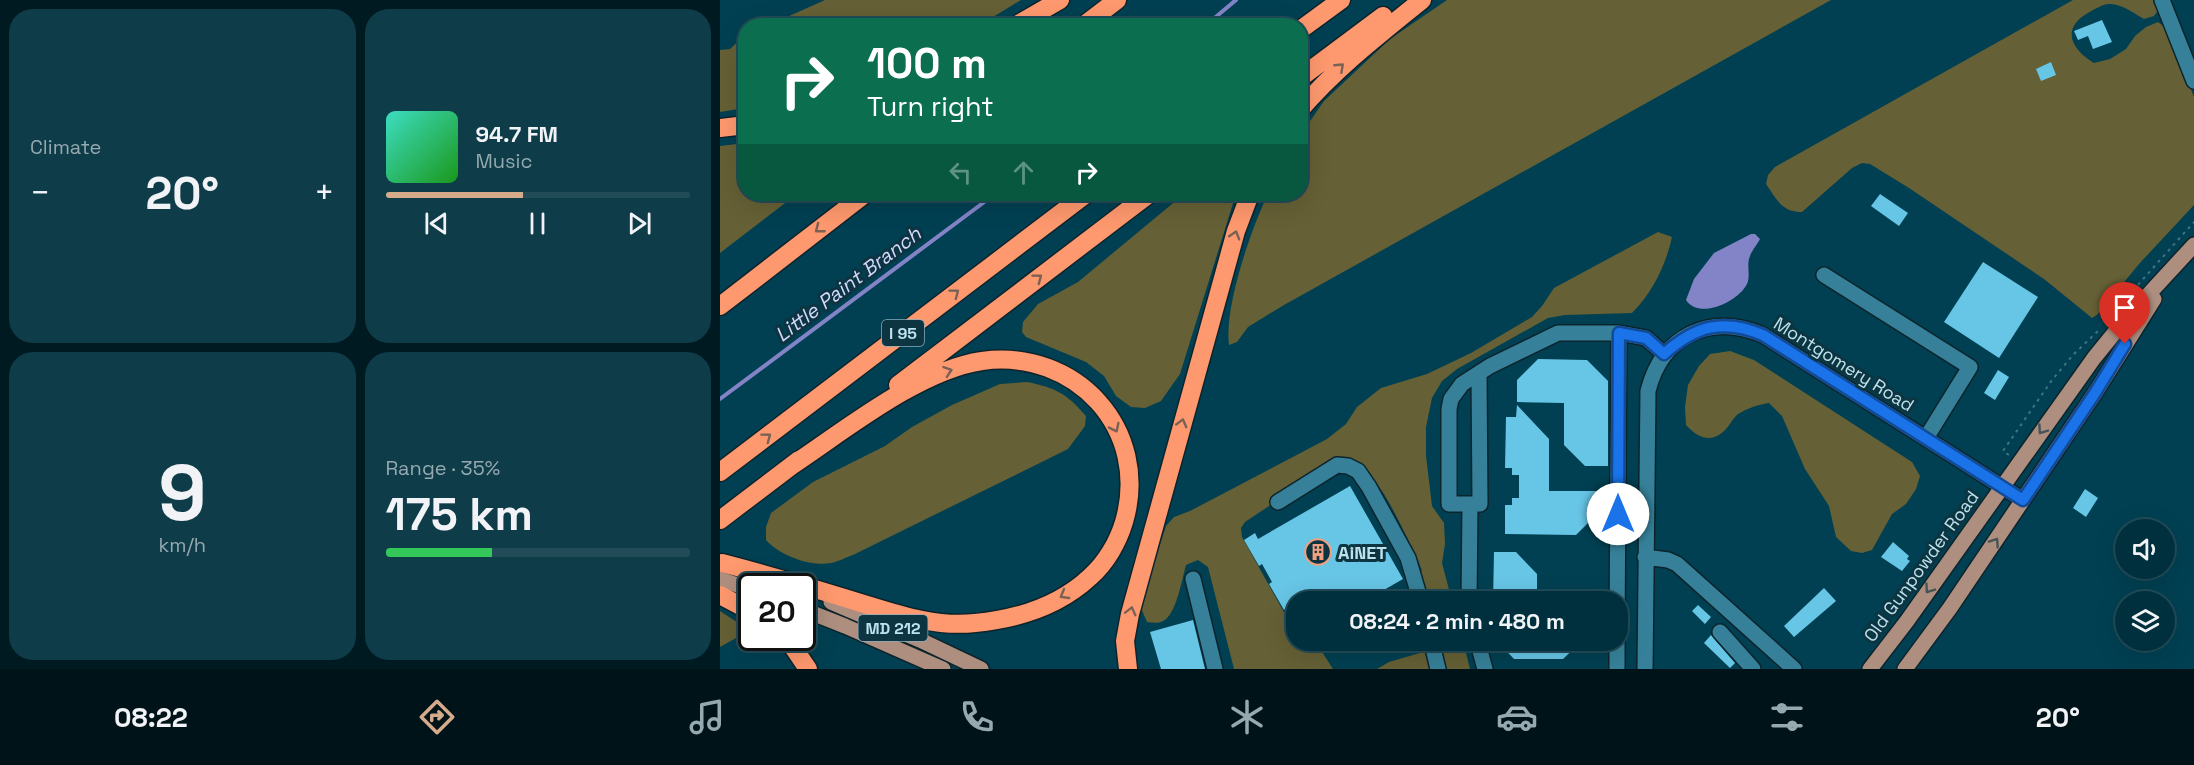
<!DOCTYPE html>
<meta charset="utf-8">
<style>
:root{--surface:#00303e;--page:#0e3c49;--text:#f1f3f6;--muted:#95a9b0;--line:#224b58;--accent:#d6ab8b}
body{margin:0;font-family:"Space Grotesk",sans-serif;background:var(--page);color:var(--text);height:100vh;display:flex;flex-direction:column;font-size:22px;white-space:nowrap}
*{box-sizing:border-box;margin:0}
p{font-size:20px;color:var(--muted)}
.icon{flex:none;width:33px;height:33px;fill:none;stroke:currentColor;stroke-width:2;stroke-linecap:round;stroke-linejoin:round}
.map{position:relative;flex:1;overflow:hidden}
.drawer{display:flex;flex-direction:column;gap:9px;padding:9px;background:#001a22;width:720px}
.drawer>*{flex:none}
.top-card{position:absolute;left:18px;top:18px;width:570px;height:183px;border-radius:24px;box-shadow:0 6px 24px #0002,0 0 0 2px var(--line);background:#0b6e4f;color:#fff;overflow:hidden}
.buttons{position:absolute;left:1395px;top:519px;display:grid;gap:12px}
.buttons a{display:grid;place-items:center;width:60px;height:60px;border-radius:50%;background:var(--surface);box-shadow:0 6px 24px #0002,0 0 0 2px var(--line);font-size:30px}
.speed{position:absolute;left:18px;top:573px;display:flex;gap:12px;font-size:30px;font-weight:700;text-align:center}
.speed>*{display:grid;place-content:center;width:78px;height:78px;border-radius:50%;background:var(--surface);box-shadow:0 6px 24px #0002,0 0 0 2px var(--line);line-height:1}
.speed .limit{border:3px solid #111;border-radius:9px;background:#fff;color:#111}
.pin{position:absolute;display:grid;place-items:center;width:51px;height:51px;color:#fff;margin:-62px -26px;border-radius:50% 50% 50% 0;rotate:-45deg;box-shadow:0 0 6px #0007}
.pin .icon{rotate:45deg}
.me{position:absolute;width:66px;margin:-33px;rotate:0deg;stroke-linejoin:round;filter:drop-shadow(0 0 4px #0008)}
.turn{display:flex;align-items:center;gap:21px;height:126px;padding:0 30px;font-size:27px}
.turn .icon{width:78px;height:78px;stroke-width:2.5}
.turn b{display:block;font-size:42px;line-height:51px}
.lanes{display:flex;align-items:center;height:57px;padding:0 30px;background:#0003;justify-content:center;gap:30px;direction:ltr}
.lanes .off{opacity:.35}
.big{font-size:45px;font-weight:600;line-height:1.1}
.drawer .widget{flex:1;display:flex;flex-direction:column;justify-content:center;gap:9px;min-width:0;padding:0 21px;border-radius:24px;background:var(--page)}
.drawer .dial{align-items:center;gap:0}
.dial b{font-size:78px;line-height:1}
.song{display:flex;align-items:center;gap:18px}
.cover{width:72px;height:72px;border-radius:9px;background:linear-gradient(135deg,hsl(170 70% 55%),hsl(120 70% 35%))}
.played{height:6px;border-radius:3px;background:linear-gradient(90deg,var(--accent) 45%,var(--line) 45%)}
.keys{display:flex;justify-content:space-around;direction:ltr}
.heat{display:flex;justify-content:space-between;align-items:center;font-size:33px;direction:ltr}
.charge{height:9px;border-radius:4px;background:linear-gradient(90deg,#34c759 35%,var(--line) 0)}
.drawer .tiles{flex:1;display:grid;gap:9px;grid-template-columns:repeat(2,1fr)}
.trip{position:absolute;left:566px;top:591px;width:342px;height:60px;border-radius:24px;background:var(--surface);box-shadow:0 6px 24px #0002,0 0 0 2px var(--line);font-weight:600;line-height:60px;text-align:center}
.tab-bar{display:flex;height:96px;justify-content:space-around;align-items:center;background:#001319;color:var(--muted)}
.tab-bar .icon{width:42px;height:42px}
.tab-bar .on{color:var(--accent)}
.tab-bar b{font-size:27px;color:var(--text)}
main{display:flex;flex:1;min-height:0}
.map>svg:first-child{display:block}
.green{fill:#656035}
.water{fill:#8384c7}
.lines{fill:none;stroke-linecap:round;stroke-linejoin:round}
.stream{stroke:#8384c7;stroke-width:4}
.building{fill:#67c5e5}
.minor-casing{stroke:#0d242c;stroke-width:18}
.major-casing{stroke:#0d242c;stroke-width:18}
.highway-casing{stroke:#0d242c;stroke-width:21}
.path{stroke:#3e7485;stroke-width:2;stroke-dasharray:3 4.5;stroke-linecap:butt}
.minor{stroke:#368199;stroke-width:15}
.major{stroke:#ae8f7f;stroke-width:15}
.highway{stroke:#fe986e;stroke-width:18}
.oneway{stroke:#796255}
.oneway2{stroke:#455457}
.route-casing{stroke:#114b97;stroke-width:15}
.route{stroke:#1a73e8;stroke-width:10}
.labels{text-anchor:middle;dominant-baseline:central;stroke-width:6;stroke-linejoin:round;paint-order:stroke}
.shield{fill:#0c3541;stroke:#89adba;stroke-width:1.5}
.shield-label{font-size:16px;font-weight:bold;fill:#bee1ee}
.street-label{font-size:18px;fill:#bee1ee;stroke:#0c3541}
.poi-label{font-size:18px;font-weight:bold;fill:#bee1ee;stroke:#0c3541;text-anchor:start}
.water-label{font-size:20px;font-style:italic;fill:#d6d8fe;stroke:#0c3541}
</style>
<main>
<section class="drawer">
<div class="tiles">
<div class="widget"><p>Climate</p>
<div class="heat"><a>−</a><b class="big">20°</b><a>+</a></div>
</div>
<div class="widget">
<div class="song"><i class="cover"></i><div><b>94.7 FM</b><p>Music</p></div></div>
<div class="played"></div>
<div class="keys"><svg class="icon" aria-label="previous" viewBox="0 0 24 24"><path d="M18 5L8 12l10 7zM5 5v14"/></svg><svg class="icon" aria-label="pause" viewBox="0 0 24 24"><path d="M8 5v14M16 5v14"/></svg><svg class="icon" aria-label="next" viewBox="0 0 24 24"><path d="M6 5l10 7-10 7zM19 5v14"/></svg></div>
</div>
<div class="widget dial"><b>9</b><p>km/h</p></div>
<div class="widget"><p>Range · 35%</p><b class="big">175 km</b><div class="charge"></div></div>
</div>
</section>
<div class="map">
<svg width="1474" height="669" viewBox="0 0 1474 669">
<rect width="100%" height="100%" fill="#004052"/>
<path class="green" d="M105,0H301L260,25H49Z
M727,0H1111L564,305L528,327L517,342L509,345C504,307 531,229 548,194H580L581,134L604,101L670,39Z
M1353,0H1435L1439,9L1434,16L1424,19C1415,14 1401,3 1389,4C1383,4 1373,10 1368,13C1340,29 1352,50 1374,63L1390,59L1406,49L1415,36L1426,27L1438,22L1446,28L1474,97V205L1419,264L1378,314L1372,318L1324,279L1189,188L1150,164L1142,163L1132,168L1082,212C1062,212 1057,200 1046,184L1048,175L1055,167Z
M25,35V108L0,112V50L10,49Z
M25,143L26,194H77L0,253V146Z
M464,194H513L514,200L460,374L441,401L425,408L411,407L396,396L384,376L366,362L306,337L302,332L303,322L318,304L358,282Z
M938,232L952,237C946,265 932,293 912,313L845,315L828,318L737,369L722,381L712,398L706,427V456L712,506L724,523L725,544L722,563L732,601H706L698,572L702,571L698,560C680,526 663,477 629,458L615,462L525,522L521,528L522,537L565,614L576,620V640L595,641L613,669H514L488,567L478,560L466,565C462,579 457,610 446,619C441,624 433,623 427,622L420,606L446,526L454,517L470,511L607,439L626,424L637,407L661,388L707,374L751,353L812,317L822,306L834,288Z
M1010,351L1034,360L1192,462L1200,476L1196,489L1186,504L1172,514L1152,550L1142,553L1131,551L1116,537L1109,506L1085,469L1062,416L1049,403C1037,405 1028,408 1018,414C1012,419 1009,427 1003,432C989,444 976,436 966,425L965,407L968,385L979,366L990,354Z
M307,382C336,388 346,393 366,416L365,426L348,449L133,555C126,557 118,562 111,563C90,567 59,555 46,540V527L51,513L93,482L165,446L192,427L232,405L280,384Z
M0,611L26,628L25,633L0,647Z
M717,641H743L750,669H725Z
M703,642L710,669H657L669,662L700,653L697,644Z"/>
<path class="water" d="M1031,234H1035L1040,239C1037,245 1032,250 1030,256C1026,265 1031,275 1027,284C1018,302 979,320 966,300L974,279L994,253Z"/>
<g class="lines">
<path class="stream" d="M485,26L516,0
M0,399L275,194"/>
</g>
<path class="building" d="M1382,20L1392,42L1373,49L1368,36L1358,40L1354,31Z
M1331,62L1336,75L1321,81L1316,69Z
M1160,194L1188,213L1179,226L1151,206Z
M1263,262L1318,297L1279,358L1224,322Z
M818,359L867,360L888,381V466H865L844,445V403L797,402V380Z
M1278,370L1289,377L1275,400L1264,393Z
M797,405L829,439V491H877V514L856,535L785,534V505H792V498H799V475H792V468H785L786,417H796Z
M630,486L683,579L643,602H576V622L568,607L564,610L549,584L552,582L542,564L539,566L524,540L535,533L538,539Z
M1365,489L1378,498L1366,517L1353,508Z
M1173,542L1189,556L1187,559L1190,561L1182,571L1161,557Z
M774,552H796L817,574V602H773Z
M1104,588L1116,601L1074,637L1064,626Z
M978,605L991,617L985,624L972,611Z
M473,620L485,669H441L430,632Z
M991,635L1015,663L1010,668L984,643Z
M776,640H863L843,659H794Z"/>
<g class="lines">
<g class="minor-casing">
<path id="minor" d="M1442,0L1474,81
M1104,275L1250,367L1206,438
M759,373L760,504H729V409L731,399L742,384L770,366L838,333H899L926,338L944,354
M558,502L617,465L628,466L638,471L649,487L688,558L701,602
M925,557L948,560L957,564L1074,669
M473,579L495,669
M749,602L750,505
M897,632L899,333
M1000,632L1033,669
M711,640L718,669
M757,640L765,669
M897,669V640
M925,669L928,391C942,335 990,313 1043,335L1303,500"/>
</g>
<g class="major-casing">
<path id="major" d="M0,579L32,590
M111,602L200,640L261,669
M82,609L125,626L223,669
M1150,669L1187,621L1374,358L1404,321L1474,245
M1185,669L1230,608L1375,393L1434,299"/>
</g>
<g class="highway-casing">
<path id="highway" d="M295,26L340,0
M363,26L397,0
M580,30L621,0
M580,78L663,16
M580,110C616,68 659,35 702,0
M0,128L26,125
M0,306L145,194
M178,385L429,194
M0,472L366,194
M0,520L79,460
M2,563C44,574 86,586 128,599C169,611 211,628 255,623C297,619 339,606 370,577C386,563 398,542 404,522C431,430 356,348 262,361C199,370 124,431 71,466
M0,595L32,612
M62,638L73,647L88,669
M408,669L405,641L410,614L516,231L530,194"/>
</g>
<path class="path" d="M1408,296L1474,222
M1289,455L1283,451L1332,380L1353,355L1379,330"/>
<use href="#minor" class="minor"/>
<use href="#major" class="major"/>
<use href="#highway" class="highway"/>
</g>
<defs><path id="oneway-chevron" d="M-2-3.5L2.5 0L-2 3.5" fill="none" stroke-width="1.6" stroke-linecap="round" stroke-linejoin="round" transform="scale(1.5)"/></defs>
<g class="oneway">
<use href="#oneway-chevron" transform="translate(620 67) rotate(-43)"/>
<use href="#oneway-chevron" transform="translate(99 229) rotate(142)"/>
<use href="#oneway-chevron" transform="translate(515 235) rotate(-73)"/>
<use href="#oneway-chevron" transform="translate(318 278) rotate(-37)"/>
<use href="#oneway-chevron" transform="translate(235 293) rotate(-37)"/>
<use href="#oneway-chevron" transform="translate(228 371) rotate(-19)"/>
<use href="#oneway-chevron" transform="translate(462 423) rotate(-75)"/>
<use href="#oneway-chevron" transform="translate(395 428) rotate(64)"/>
<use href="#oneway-chevron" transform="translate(47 437) rotate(-37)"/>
<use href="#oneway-chevron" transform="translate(344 595) rotate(150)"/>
<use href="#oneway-chevron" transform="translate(411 611) rotate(-76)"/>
</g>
<g class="oneway2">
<use href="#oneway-chevron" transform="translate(1322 430) rotate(125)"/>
<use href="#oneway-chevron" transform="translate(1275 542) rotate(-56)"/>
<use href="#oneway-chevron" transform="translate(1209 589) rotate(125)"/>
</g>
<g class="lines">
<g class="route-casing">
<path id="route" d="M898,514L899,333L926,338L944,354C975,326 1003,318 1043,335L1303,500L1375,393L1405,344"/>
</g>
<use href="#route" class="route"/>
</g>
<defs>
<g id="building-ring" transform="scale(1.35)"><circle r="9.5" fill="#0c3541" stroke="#f2a07f" stroke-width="1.5"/><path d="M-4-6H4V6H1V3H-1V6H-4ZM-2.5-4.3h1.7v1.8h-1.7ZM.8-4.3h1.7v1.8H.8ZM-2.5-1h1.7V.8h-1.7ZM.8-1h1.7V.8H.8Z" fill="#f2a07f"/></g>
</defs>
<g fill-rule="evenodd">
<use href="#building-ring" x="598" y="552"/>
</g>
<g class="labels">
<g class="shield">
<rect x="162" y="320" width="42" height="26" rx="4.5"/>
<rect x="138.5" y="615" width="69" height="26" rx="4.5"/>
</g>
<g class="shield-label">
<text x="183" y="333">I 95</text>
<text x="173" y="628">MD 212</text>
</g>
<g class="street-label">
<text transform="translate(1124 364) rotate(32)">Montgomery Road</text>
<text transform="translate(1201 566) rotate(-54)">Old Gunpowder Road</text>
</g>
<g class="poi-label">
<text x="618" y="552">AiNET</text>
</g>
<g class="water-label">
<text transform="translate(128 284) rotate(-37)">Little Paint Branch</text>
</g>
</g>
</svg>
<div class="buttons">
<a><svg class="icon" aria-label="sound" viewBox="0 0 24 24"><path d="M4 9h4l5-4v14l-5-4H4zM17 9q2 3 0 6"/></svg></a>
<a><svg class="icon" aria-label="layers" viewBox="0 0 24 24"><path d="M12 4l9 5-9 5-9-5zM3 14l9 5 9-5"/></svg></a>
</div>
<div class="speed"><div class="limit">20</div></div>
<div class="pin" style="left:1405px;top:344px;background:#d93025"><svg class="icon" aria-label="arrive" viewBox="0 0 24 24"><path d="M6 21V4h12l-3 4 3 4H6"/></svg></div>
<svg class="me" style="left:898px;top:514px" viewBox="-20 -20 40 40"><circle r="19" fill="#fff"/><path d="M0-13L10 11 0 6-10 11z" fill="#1a73e8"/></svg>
<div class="trip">08:24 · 2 min · 480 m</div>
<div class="top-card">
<div class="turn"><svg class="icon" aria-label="right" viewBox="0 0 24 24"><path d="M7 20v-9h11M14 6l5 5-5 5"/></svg><div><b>100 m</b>Turn right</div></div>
<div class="lanes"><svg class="icon off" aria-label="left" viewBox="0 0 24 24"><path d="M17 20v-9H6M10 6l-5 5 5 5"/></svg><svg class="icon off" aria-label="ahead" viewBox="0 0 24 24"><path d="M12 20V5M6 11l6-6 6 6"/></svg><svg class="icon" aria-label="right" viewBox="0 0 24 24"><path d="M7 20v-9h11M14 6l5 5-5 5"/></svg></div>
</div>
</div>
</main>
<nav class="tab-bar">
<b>08:22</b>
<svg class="icon on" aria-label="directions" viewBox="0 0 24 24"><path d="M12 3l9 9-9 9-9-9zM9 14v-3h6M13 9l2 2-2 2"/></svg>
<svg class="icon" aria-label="music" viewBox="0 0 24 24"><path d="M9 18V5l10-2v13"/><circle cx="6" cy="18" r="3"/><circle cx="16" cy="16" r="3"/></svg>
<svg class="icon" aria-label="phone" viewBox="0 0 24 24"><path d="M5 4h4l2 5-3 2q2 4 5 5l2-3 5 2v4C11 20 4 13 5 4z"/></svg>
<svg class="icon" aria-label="climate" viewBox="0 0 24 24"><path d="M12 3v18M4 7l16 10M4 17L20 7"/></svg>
<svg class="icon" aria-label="car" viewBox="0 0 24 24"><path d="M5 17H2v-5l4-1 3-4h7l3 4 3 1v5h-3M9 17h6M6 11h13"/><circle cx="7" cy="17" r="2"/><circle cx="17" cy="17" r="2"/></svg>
<svg class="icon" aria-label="filters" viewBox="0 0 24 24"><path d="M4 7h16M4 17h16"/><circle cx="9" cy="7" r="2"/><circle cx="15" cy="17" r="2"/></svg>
<b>20°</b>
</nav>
